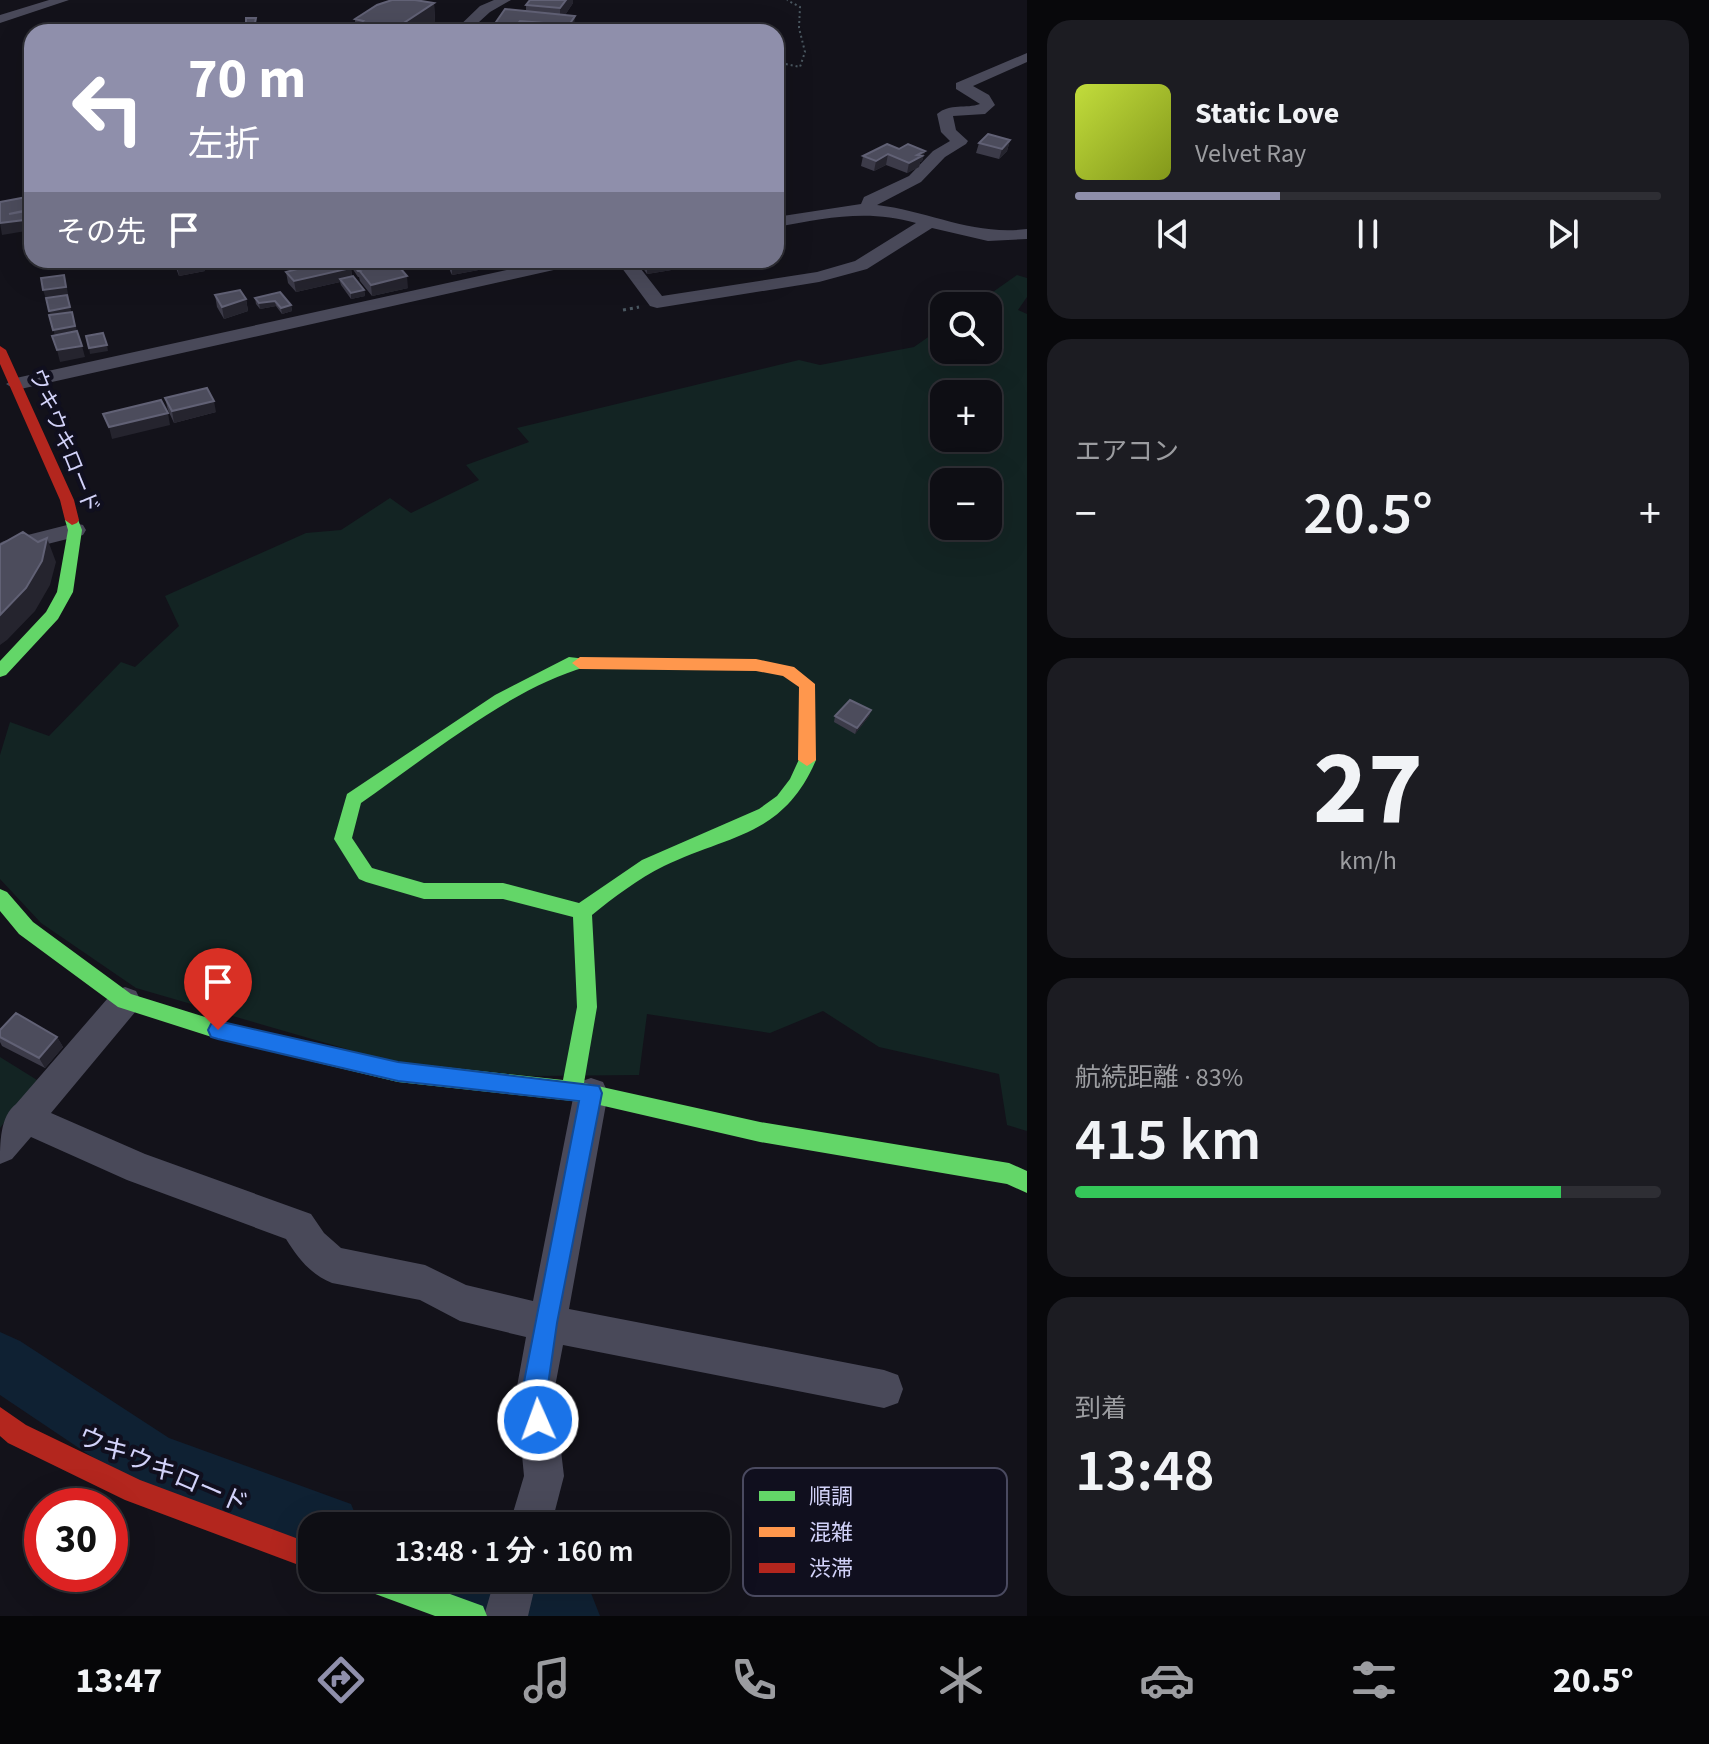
<!DOCTYPE html>
<html lang="ja">
<meta charset="utf-8">
<style>
:root{--surface:#0e0e14;--page:#1c1c22;--text:#f1f3f6;--muted:#9b9ca0;--line:#2e2e34;--accent:#8f8fab}
body{margin:0;font-family:"Source Sans 3","Noto Sans JP",sans-serif;background:var(--page);color:var(--text);height:100vh;display:flex;flex-direction:column;font-size:30px;white-space:nowrap}
*{box-sizing:border-box;margin:0}
p{font-size:26px;color:var(--muted)}
.icon{flex:none;width:44px;height:44px;fill:none;stroke:currentColor;stroke-width:2;stroke-linecap:round;stroke-linejoin:round}
.map{position:relative;flex:1;overflow:hidden}
.side{display:flex;flex-direction:column;gap:20px;padding:20px;background:#08080b;width:682px}
.side>*{flex:none}
.hud{position:absolute;left:24px;top:24px;width:760px;height:244px;border-radius:24px;box-shadow:0 8px 32px #0002,0 0 0 2px var(--line);background:#8f8fab;color:#fff;overflow:hidden}
.controls{position:absolute;left:930px;top:292px;display:grid;gap:16px}
.controls a{display:grid;place-items:center;width:72px;height:72px;border-radius:16px;background:var(--surface);box-shadow:0 8px 32px #0002,0 0 0 2px var(--line);font-size:40px}
.speed{position:absolute;left:24px;top:1488px;display:flex;gap:16px;font-size:40px;font-weight:700;text-align:center}
.speed>*{display:grid;place-content:center;width:104px;height:104px;border-radius:50%;background:var(--surface);box-shadow:0 8px 32px #0002,0 0 0 2px var(--line);line-height:1}
.speed .limit{border:12px solid #d22;background:#fff;color:#111}
.pin{position:absolute;display:grid;place-items:center;width:68px;height:68px;color:#fff;margin:-82px -34px;border-radius:50% 50% 50% 0;rotate:-45deg;box-shadow:0 0 8px #0007}
.pin .icon{rotate:45deg}
.me{position:absolute;width:88px;margin:-44px;rotate:358deg;stroke-linejoin:round;filter:drop-shadow(0 0 6px #0008)}
.turn{display:flex;align-items:center;gap:28px;height:168px;padding:0 32px;font-size:36px}
.turn .icon{width:104px;height:104px;stroke-width:2.5}
.turn b{display:block;font-size:56px;line-height:68px}
.then{display:flex;align-items:center;height:76px;padding:0 32px;background:#0003;gap:16px;font-size:30px}
.big{font-size:60px;font-weight:600;line-height:1.1}
.side .tile{flex:1;display:flex;flex-direction:column;justify-content:center;gap:12px;min-width:0;padding:0 28px;border-radius:24px;background:var(--page)}
.side .dial{align-items:center;gap:0}
.dial b{font-size:104px;line-height:1}
.song{display:flex;align-items:center;gap:24px}
.cover{width:96px;height:96px;border-radius:12px;background:linear-gradient(135deg,hsl(70 70% 55%),hsl(70 70% 35%))}
.played{height:8px;border-radius:4px;background:linear-gradient(90deg,var(--accent) 35%,var(--line) 35%)}
.keys{display:flex;justify-content:space-around;direction:ltr}
.heat{display:flex;justify-content:space-between;align-items:center;font-size:44px;direction:ltr}
.charge{height:12px;border-radius:6px;background:linear-gradient(90deg,#34c759 83%,var(--line) 0)}
.trip{position:absolute;left:298px;top:1512px;width:432px;height:80px;border-radius:24px;background:var(--surface);box-shadow:0 8px 32px #0002,0 0 0 2px var(--line);font-weight:600;line-height:80px;text-align:center}
.tabs{display:flex;height:128px;justify-content:space-around;align-items:center;background:#060608;color:var(--muted)}
.tabs .icon{width:56px;height:56px}
.tabs .active{color:var(--accent)}
.tabs b{font-size:36px;color:var(--text)}
main{display:flex;flex:1;min-height:0}
.map>svg:first-child{display:block}
.green{fill:#132423;fill-rule:evenodd}
.lines{fill:none;stroke-linecap:round;stroke-linejoin:round}
.river{fill:#0f2133;fill-rule:evenodd}
.path-far1{stroke:#4a5760;stroke-width:2;stroke-dasharray:2 3;stroke-linecap:butt}
.path{stroke:#4a5760;stroke-width:3;stroke-dasharray:3 4;stroke-linecap:butt}
.street{fill:#494959;fill-rule:evenodd}
.fast{fill:#63d668;fill-rule:evenodd}
.slow{fill:#ff974d;fill-rule:evenodd}
.jam{fill:#b3261e;fill-rule:evenodd}
.wall{fill:#3c3b49}
.shaded-wall{fill:#25242e}
.building{fill:#4c4c5c;stroke:#616175;stroke-width:2}
.route{fill:#1a73e8;stroke:#114b97;stroke-width:2}
.labels{text-anchor:middle;dominant-baseline:central;stroke-width:8;stroke-linejoin:round;paint-order:stroke}
.street-label{font-size:22px;fill:#d2d2f9;stroke:#100f1e}
.near-street-label{font-size:26px;fill:#d2d2f9;stroke:#100f1e}
.key{fill:#100f1e;stroke:#4a4a60;stroke-width:2}
.key-label{font-size:22px;fill:#d2d2f9}
</style>
<main>
<div class="map">
<svg width="1027" height="1616" viewBox="0 0 1027 1616">
<rect width="100%" height="100%" fill="#13121a"/>
<path class="green" d="M1017,275L1027,278V297L1018,310L1027,314V1131L1007,1125L999,1074L879,1047L823,1011L770,1033L647,1014L639,1075L529,1076L388,1061L136,988L41,923L0,879V755L10,722L49,736L121,662L135,667L179,626L165,596L306,533L341,530L390,498L411,513L479,480L466,465L529,442L517,428L799,360L820,365L914,347L944,326V350H988V306H973ZM944,394H988V438H944ZM944,482H988V526H944Z
M0,1057L37,1080L0,1128Z"/>
<g class="lines">
<path class="river" d="M0,1332L20,1341L169,1438L351,1504L360,1526H312V1551L131,1483L0,1395Z
M441,1578H554L591,1593L600,1616H488L451,1600Z"/>
<path class="path-far1" d="M776,62L800,67L805,52L799,28L800,7L787,0"/>
<path class="path" d="M623,310L639,307"/>
<path class="street" d="M49,0H69L0,23V15Z
M494,0H511L490,12L468,32H453L480,6Z
M1027,53V62L973,86L989,95L995,105L985,114L953,116L956,130L968,141L966,144L945,157L921,182L877,205C929,211 973,236 1027,229V239L988,241L932,228L867,269L819,282L657,308L650,306L616,260H634L662,296L817,272L855,261L916,223C868,209 825,218 776,227V217L861,204L864,197L909,176L933,151L950,141L941,132L937,114C950,103 966,109 980,104L956,89V83Z
M552,260H585L576,265L16,390L6,384L16,378Z
M75,523L83,525L86,530L83,535L20,551L0,560V543L4,541Z
M125,987L136,991L141,1001L136,1011L51,1113L145,1154L311,1214L324,1233L341,1248L425,1265L466,1285L533,1301L574,1093L579,1082L591,1078L603,1082L608,1093L569,1309L884,1370L898,1375L903,1389L898,1403L884,1408L563,1345L554,1392L564,1476L551,1526H509L524,1476L516,1392L526,1337L460,1321L420,1300L332,1283C310,1274 298,1258 286,1239L127,1180L31,1137L12,1159L0,1164C0,1143 0,1116 16,1104L114,991Z
M495,1578H537L528,1616H484Z"/>
<path class="fast" d="M72,515L77,517L82,530L73,592L58,619L6,675L0,677V661L46,612L57,592L68,530L65,520Z
M569,657L586,659L588,663L586,667C512,687 426,758 361,803L352,838L372,868L424,883H503L579,903L642,860L759,809L777,796L790,779L801,755H813L816,760C783,837 730,834 664,866C638,879 614,897 592,915L597,1007L584,1083L760,1122L1009,1163L1027,1171V1193L1007,1184L760,1142L591,1103L398,1082L218,1039L118,1007L19,934L0,911V889L7,892L33,922L131,994L218,1021L398,1062L563,1080L577,1007L573,917L503,899H424L366,882L359,879L334,839L347,794L495,695Z
M355,1578H406L483,1606L487,1616H435L359,1588Z"/>
<path class="slow" d="M580,657L756,659L794,667L815,684L816,760L807,766L798,760L799,687L783,676L756,671L580,669L572,663Z"/>
<path class="jam" d="M0,346L6,350L74,500L79,520L77,523L72,525L65,520L60,500L0,364Z
M0,1407L26,1425L140,1480L312,1544V1570L125,1500L8,1443L0,1436Z"/>
</g>
<path class="wall" d="M530,0H573V3L565,15L574,30L573,32H494V25L526,11V5Z
M434,3L435,22L420,32H352V28L355,25V19Z
M1010,140L1007,151L999,159L976,153L979,143Z
M899,149L925,151L922,161L920,162L919,167L907,173L886,165L874,171L861,166L863,156Z
M173,260H247V261L205,270V271L179,276Z
M449,260H489V268L452,275L450,271Z
M637,260H697L696,266L647,274Z
M351,262L378,265L408,288L372,296L360,281L359,277H358L352,268Z
M351,268L352,277L364,290L365,296L351,299L341,285L340,282L296,292L288,283L286,272Z
M280,292L291,305L292,311L282,314L276,306L260,309L256,304L255,298Z
M215,295L246,299L248,311L224,319L217,307Z
M165,398L216,412L174,423L168,410Z
M871,710L869,716L855,734L834,722L835,716Z
M0,1030L57,1037L63,1047L45,1068L2,1046L0,1042Z"/>
<path class="shaded-wall" d="M566,0H573V3L560,23V8Z
M434,3L435,22L420,32H390Z
M575,16L574,30L573,32H569V25Z
M256,18L255,28H252L253,32H250L247,29L246,24Z
M520,21V32H515V27Z
M1010,140L1007,151L999,159L1002,149Z
M925,151L922,161L920,162L919,167L907,173L909,163L917,155Z
M888,154L886,165L874,171L876,161Z
M32,209V230L2,235L0,223Z
M203,260H247V261L205,270V271L179,276L177,265Z
M472,260H489V268L452,275V264Z
M662,260H697L696,266L647,274V262Z
M351,268L352,279H340V282L296,292L294,281Z
M64,275L69,298L47,302L43,290Z
M407,276L408,288L372,296L371,285Z
M364,290L365,296L351,299V293Z
M246,299L248,311L224,319L222,307Z
M275,301L276,306L260,309L259,303Z
M291,305L292,311L282,314L281,308Z
M70,307L79,337L56,341L49,311Z
M107,345L108,351L90,354L89,348Z
M82,346L85,357L60,362L57,350Z
M214,401L216,412L174,423L172,411Z
M168,413L170,425L112,439L109,427Z
M47,538L56,562L50,585L35,611L7,640L0,645V615Z
M871,710L869,716L855,734L857,728Z
M57,1037L63,1047L45,1068L39,1058Z"/>
<path class="building" d="M392,0H415L434,3L390,32H368L369,31L352,28L363,21L355,19L377,5Z
M530,0H566L560,8L526,5Z
M505,9L575,16L569,25L520,21L515,27L494,25Z
M246,18H256L255,23L246,24Z
M243,27H252L250,32H241Z
M988,134L1010,140L1002,149L979,143Z
M887,144L899,149L908,144L925,151L917,155L922,156L909,163L888,154L876,161L863,156Z
M32,196V209L9,214L32,210V219L0,223V202Z
M174,260H203L177,265Z
M203,260H223L204,264Z
M331,260H343L351,268L294,281L286,272Z
M360,260H374L378,265L359,270L360,271H358L351,262Z
M449,260H472L452,264Z
M394,261L407,276L371,285L359,270Z
M64,275L66,287L43,290L41,278Z
M353,276L364,290L351,293L340,279Z
M240,290L246,299L222,307L215,295Z
M280,292L291,305L281,308L275,301L259,303L255,298Z
M67,295L70,307L49,311L46,298Z
M72,312L75,326L53,330L49,315Z
M77,331L82,346L57,350L52,336Z
M103,333L107,345L89,348L86,336Z
M207,388L214,401L172,411L165,398Z
M161,400L168,413L109,427L103,414Z
M23,532L38,542L47,538L42,561L26,588L0,615V545Z
M850,700L871,710L857,728L835,716Z
M16,1013L57,1037L39,1058L0,1037V1030Z"/>
<path class="route" d="M218,1021L398,1062L599,1086L602,1093L557,1323L547,1392L551,1420L547,1429L538,1433L529,1429L522,1392L579,1101L398,1081L218,1039L211,1037L208,1030L211,1024Z"/>
<g class="labels">
<g class="street-label">
<text transform="translate(64 441) rotate(68)">ウキウキロード</text>
</g>
<g class="near-street-label">
<text transform="translate(163 1470) rotate(23)">ウキウキロード</text>
</g>
</g>
<rect x="743" y="1468" width="264" height="128" rx="12" class="key"/>
<rect x="759" y="1491" width="36" height="10" fill="#63d668"/>
<rect x="759" y="1527" width="36" height="10" fill="#ff974d"/>
<rect x="759" y="1563" width="36" height="10" fill="#b3261e"/>
<g class="key-label">
<text x="809" y="1504">順調</text>
<text x="809" y="1540">混雑</text>
<text x="809" y="1576">渋滞</text>
</g>
</svg>
<div class="controls">
<a><svg class="icon" aria-label="search" viewBox="0 0 24 24"><circle cx="10" cy="10" r="6"/><path d="M15 15l6 6"/></svg></a>
<a>+</a>
<a>−</a>
</div>
<div class="speed"><div class="limit">30</div></div>
<div class="pin" style="left:218px;top:1030px;background:#d93025"><svg class="icon" aria-label="arrive" viewBox="0 0 24 24"><path d="M6 21V4h12l-3 4 3 4H6"/></svg></div>
<svg class="me" style="left:538px;top:1420px" viewBox="-20 -20 40 40"><circle r="17" fill="#1a73e8" stroke="#fff" stroke-width="3"/><path d="M0-11L8 9 0 5-8 9z" fill="#fff"/></svg>
<div class="trip">13:48 · 1 分 · 160 m</div>
<div class="hud">
<div class="turn"><svg class="icon" aria-label="left" viewBox="0 0 24 24"><path d="M17 20v-9H6M10 6l-5 5 5 5"/></svg><div><b>70 m</b>左折</div></div>
<div class="then">その先<svg class="icon" aria-label="arrive" viewBox="0 0 24 24"><path d="M6 21V4h12l-3 4 3 4H6"/></svg></div>
</div>
</div>
<section class="side">
<div class="tile">
<div class="song"><i class="cover"></i><div><b>Static Love</b><p>Velvet Ray</p></div></div>
<div class="played"></div>
<div class="keys"><svg class="icon" aria-label="previous" viewBox="0 0 24 24"><path d="M18 5L8 12l10 7zM5 5v14"/></svg><svg class="icon" aria-label="pause" viewBox="0 0 24 24"><path d="M8 5v14M16 5v14"/></svg><svg class="icon" aria-label="next" viewBox="0 0 24 24"><path d="M6 5l10 7-10 7zM19 5v14"/></svg></div>
</div>
<div class="tile"><p>エアコン</p>
<div class="heat"><a>−</a><b class="big">20.5°</b><a>+</a></div>
</div>
<div class="tile dial"><b>27</b><p>km/h</p></div>
<div class="tile"><p>航続距離 · 83%</p><b class="big">415 km</b><div class="charge"></div></div>
<div class="tile"><p>到着</p><b class="big">13:48</b></div>
</section>
</main>
<nav class="tabs">
<b>13:47</b>
<svg class="icon active" aria-label="directions" viewBox="0 0 24 24"><path d="M12 3l9 9-9 9-9-9zM9 14v-3h6M13 9l2 2-2 2"/></svg>
<svg class="icon" aria-label="music" viewBox="0 0 24 24"><path d="M9 18V5l10-2v13"/><circle cx="6" cy="18" r="3"/><circle cx="16" cy="16" r="3"/></svg>
<svg class="icon" aria-label="phone" viewBox="0 0 24 24"><path d="M5 4h4l2 5-3 2q2 4 5 5l2-3 5 2v4C11 20 4 13 5 4z"/></svg>
<svg class="icon" aria-label="climate" viewBox="0 0 24 24"><path d="M12 3v18M4 7l16 10M4 17L20 7"/></svg>
<svg class="icon" aria-label="car" viewBox="0 0 24 24"><path d="M5 17H2v-5l4-1 3-4h7l3 4 3 1v5h-3M9 17h6M6 11h13"/><circle cx="7" cy="17" r="2"/><circle cx="17" cy="17" r="2"/></svg>
<svg class="icon" aria-label="filters" viewBox="0 0 24 24"><path d="M4 7h16M4 17h16"/><circle cx="9" cy="7" r="2"/><circle cx="15" cy="17" r="2"/></svg>
<b>20.5°</b>
</nav>
